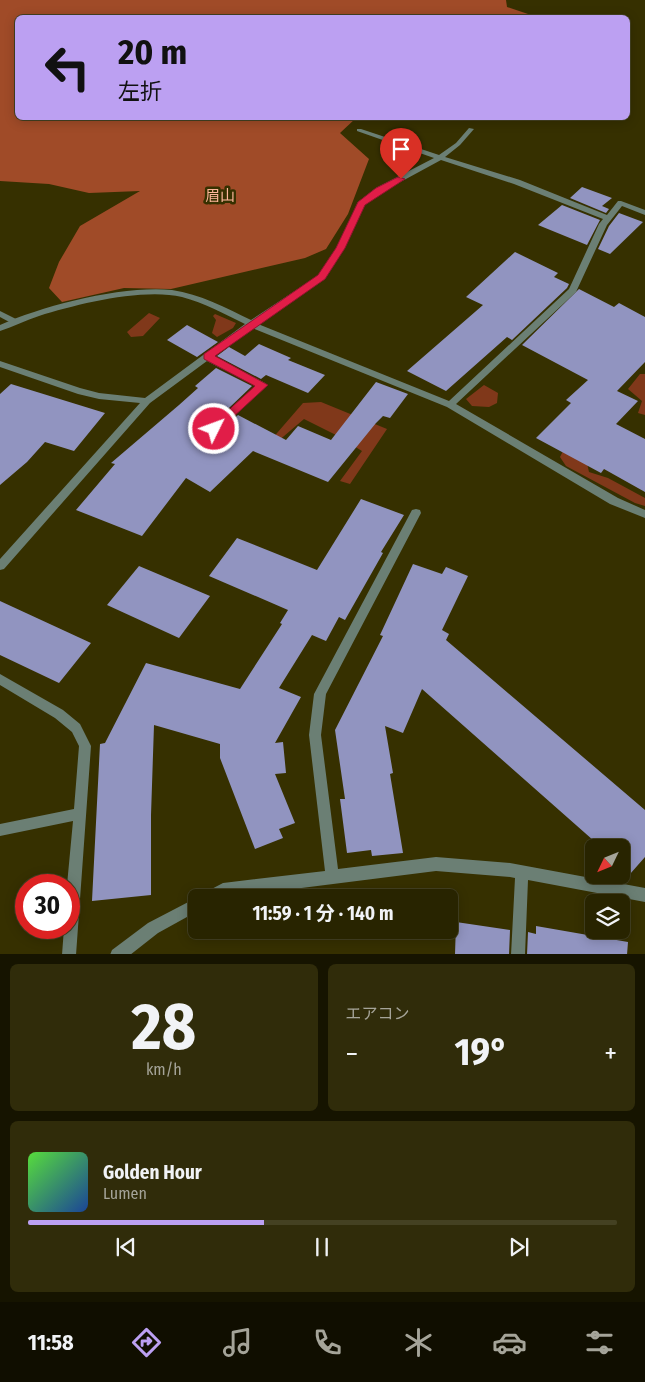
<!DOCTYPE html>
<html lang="ja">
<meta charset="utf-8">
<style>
:root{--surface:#282400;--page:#302c0a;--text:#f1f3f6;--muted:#a5a499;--line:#444122;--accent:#bca0f2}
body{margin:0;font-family:"Fira Sans Condensed","Noto Sans JP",sans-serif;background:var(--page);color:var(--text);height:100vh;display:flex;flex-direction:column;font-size:19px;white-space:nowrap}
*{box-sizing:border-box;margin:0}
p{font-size:16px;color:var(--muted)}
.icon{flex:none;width:28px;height:28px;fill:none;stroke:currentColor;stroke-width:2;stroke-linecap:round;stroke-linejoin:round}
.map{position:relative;height:954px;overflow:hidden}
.details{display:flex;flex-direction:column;gap:10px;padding:10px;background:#161400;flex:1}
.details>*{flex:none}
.top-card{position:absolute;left:15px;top:15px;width:615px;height:105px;border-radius:8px;box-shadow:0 2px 12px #0003,0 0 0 1px var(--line);background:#bca0f2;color:#111;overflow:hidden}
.needle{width:32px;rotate:227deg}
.buttons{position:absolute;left:585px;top:839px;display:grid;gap:10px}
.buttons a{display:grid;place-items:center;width:45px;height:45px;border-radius:8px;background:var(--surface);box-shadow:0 2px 12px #0003,0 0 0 1px var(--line);font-size:25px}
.speed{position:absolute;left:15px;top:874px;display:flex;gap:10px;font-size:25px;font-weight:700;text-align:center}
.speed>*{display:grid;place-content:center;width:65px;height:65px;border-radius:50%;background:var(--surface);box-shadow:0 2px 12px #0003,0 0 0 1px var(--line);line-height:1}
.speed .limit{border:8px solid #d22;background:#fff;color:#111}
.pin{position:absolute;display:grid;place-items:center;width:42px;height:42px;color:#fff;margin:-51px -21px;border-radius:50% 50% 50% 0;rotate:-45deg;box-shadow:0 0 5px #0007}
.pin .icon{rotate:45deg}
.me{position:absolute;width:55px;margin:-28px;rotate:48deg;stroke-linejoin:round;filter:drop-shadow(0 0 4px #0008)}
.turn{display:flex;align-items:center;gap:18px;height:105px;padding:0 20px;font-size:22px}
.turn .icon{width:65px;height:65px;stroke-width:2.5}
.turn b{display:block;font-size:35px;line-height:42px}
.big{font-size:38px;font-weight:700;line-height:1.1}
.details .card{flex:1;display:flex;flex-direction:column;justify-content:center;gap:8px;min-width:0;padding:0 18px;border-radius:8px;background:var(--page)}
.details .dial{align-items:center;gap:0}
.dial b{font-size:65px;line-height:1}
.song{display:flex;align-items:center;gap:15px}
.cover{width:60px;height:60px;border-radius:8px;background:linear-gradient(135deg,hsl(110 70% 55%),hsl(220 70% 35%))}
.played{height:5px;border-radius:2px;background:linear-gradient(90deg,var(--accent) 40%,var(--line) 40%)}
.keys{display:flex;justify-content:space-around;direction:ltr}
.heat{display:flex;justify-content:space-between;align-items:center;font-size:28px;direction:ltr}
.details .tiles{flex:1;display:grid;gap:10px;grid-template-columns:1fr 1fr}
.card:last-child{grid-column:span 2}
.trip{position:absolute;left:188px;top:889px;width:270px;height:50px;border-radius:8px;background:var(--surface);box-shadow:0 2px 12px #0003,0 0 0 1px var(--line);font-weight:700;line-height:50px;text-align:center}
.tab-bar{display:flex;height:80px;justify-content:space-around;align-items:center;background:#100e00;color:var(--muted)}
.tab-bar .icon{width:35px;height:35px}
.tab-bar .selected{color:var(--accent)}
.tab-bar b{font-size:22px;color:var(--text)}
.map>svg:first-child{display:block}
.green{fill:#80381a}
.forest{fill:#a04b28}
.building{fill:#9194c0}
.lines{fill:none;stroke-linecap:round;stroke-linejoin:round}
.lane{fill:#6b7f74;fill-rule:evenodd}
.street{fill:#6b7f74;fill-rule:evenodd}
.route{fill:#e11d48;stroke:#92132f}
.labels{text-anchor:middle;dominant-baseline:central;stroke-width:5;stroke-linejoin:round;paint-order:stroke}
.far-park-label{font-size:15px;fill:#fdb69a;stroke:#363000}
</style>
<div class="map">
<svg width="645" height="955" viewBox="0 0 645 955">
<rect width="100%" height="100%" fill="#363000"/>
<path class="green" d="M149,313L160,318L143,336L131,337L127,332Z
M215,314L236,323L233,328L217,337L212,333L216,320L213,316Z
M640,374H645V415L638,413L642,401L628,389Z
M484,385L498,393L497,403L489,407L472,406L466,399Z
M321,402L387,429L350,484L340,481L362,451L336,435L304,419L277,442L271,440L303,403Z
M565,447L586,459L589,472L608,478L645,498V506L635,503L566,466L560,457Z"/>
<path class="forest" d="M0,0H506L507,7L531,15L529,18H18V118H356L340,133L369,159L348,214L326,249L305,258L171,289L124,288L62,302L49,288L59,262L80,226L140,191L89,193L49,184L0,181Z"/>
<path class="building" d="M582,187L612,198L602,206L609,209L606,213L570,198Z
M562,205L600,220L587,245L538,225Z
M619,213L643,222L610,254L598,249L609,226Z
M515,252L558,273L554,277L569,284L567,288L512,340L507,337L446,391L407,371L483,305L466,297Z
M579,289L614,307L619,303L645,317V362L617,391L638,401L616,424L645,439V492L604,469L601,473L536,438L571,403L566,400L588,380L522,345Z
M187,325L218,342L197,357L167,340Z
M259,344L291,358L288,360L325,375L308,393L266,375L261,379L217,356L229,347L245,356Z
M216,368L252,386L208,428L211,433L218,432L238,415L286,440L298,426L331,440L376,382L408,394L390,418L383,416L376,423L328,482L253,451L210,492L186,478L142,536L76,510L115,464L111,463L179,405L198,388L195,386Z
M11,384L105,413L74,451L45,442L27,462L0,485V394Z
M361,499L404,515L381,552L383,553L345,620L339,617L326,641L312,635L279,688L301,697L275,743L283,742L286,773L275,774L295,823L279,829L283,838L255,849L220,758V744L154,725L151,815V895L92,901L100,744L105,743L146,663L240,689L282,624L280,623L288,610L209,576L237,538L317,570Z
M413,564L442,574L446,567L468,576L442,630L449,634L446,640L645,810V857L623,882H621V848H602L422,689L403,733L385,726L393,773L390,774L403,853L372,856L371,850L347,853L340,799H345L335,730L383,636L380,635Z
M139,566L210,596L179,638L107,605Z
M0,601L91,643L59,683L0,655Z
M456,922L510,930L509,955H455Z
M536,926L628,942L627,955H527L528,932L536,934Z"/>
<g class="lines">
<path class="lane" d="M0,311L16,319L17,321L13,324L0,317Z"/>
<path class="street" d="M469,128L474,129L460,145L445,157L520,180L607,215L618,201H621L645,210V215L622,206L607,225L576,292L456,404L618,498L645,510V518L610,504L447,407L252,328L213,356L265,383L267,385L265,387L217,431H211L209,429L211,427L256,386L207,361L150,403L4,569L0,570V559L140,403L99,399L78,394L0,367V361L80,388L99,393L145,398L245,324C225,314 204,303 182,297C142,288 78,304 39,316C26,320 13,327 0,331V325C44,305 124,285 172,290C200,294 226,308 251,320L319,275L336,249L358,202L376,188L434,158L357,131V129H361L439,155L456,143ZM441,160L514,184L603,219L599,224L569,289L449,401L258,324L325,279L344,249L364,205L382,192Z
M416,509L420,510L421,513L326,694L321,735L338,869L436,857L510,863L645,888V902L528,880L525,955H511L515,878L510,877L436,871L223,898H202L204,893L223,883L325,871L309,735L314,694L412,510Z
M0,674L63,710L80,724L91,746L76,955H62L64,928H69V885H67L73,821L0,836V824L74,809L79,746L72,732L55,718L0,685Z
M196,898V912L158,933L130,955H110L112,950L148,923Z"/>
</g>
<path class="route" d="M398,177L405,179L365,205L345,248L325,279L215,356L268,385L218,431H211L209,429L211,426L255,386L204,359V354L318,275L336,248L358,202L376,188Z"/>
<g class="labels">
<g class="far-park-label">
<text x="220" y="196">眉山</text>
</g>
</g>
</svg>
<div class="buttons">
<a><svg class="needle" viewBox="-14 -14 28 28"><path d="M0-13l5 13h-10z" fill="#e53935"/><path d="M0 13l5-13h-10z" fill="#a5a499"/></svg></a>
<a><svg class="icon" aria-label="layers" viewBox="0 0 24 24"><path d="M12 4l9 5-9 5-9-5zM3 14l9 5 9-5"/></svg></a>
</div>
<div class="speed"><div class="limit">30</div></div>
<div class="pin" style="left:401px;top:179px;background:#d93025"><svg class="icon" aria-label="arrive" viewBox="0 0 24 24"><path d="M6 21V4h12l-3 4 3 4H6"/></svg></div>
<svg class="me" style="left:214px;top:429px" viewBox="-20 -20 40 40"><circle r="17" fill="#e11d48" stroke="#fff" stroke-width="3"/><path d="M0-11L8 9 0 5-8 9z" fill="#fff"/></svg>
<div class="trip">11:59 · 1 分 · 140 m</div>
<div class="top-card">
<div class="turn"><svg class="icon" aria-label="left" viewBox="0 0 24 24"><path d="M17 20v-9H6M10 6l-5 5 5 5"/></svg><div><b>20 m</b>左折</div></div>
</div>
</div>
<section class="details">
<div class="tiles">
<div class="card dial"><b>28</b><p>km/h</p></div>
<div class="card"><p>エアコン</p>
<div class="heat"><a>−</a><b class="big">19°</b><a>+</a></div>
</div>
<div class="card">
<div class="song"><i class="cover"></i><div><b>Golden Hour</b><p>Lumen</p></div></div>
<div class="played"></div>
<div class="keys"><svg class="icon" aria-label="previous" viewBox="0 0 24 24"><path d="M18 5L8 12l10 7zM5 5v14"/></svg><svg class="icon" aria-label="pause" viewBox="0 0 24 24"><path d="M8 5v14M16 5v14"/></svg><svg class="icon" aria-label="next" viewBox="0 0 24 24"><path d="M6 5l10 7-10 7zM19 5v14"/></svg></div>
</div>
</div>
</section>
<nav class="tab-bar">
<b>11:58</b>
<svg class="icon selected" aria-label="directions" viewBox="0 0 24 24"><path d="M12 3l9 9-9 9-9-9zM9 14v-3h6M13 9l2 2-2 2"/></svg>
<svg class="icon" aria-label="music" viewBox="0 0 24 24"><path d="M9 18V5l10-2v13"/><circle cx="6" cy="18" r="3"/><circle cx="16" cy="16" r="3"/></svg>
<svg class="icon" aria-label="phone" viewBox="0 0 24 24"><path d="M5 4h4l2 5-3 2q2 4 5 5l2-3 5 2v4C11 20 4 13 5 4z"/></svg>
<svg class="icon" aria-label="climate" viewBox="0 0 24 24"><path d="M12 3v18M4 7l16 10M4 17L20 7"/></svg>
<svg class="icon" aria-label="car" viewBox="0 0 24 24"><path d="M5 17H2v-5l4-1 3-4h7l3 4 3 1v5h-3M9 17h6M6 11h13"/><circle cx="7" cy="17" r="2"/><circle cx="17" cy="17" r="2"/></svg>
<svg class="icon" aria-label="filters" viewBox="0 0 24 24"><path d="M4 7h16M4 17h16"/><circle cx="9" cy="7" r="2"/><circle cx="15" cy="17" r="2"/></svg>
</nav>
